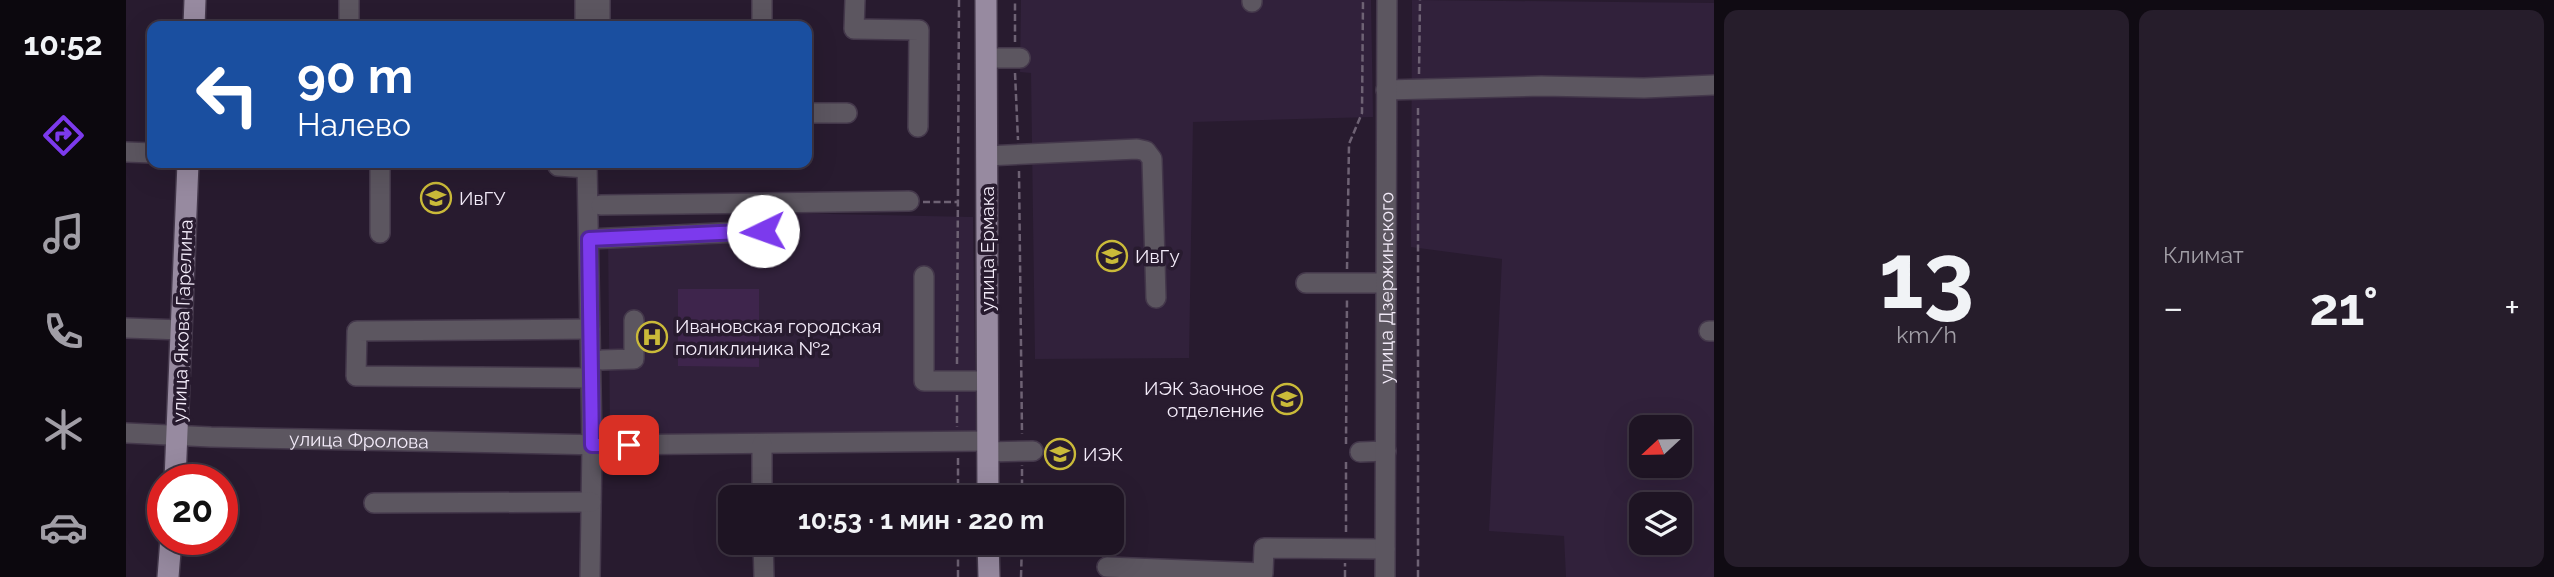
<!DOCTYPE html>
<html lang="ru">
<meta charset="utf-8">
<style>
:root{--surface:#1e1423;--page:#261d2b;--text:#f1f3f6;--muted:#a19ea6;--line:#3c3341;--accent:#7c3aed}
body{margin:0;font-family:Raleway,sans-serif;background:var(--page);color:var(--text);height:100vh;display:flex;flex-direction:column;font-size:26px;white-space:nowrap}
*{box-sizing:border-box;margin:0}
p{font-size:23px;color:var(--muted)}
.icon{flex:none;width:38px;height:38px;fill:none;stroke:currentColor;stroke-width:2;stroke-linecap:round;stroke-linejoin:round}
.map{position:relative;flex:1;overflow:hidden}
.sheet{display:flex;flex-direction:column;gap:10px;padding:10px;background:#100b13;width:840px}
.sheet>*{flex:none}
.hud{position:absolute;left:21px;top:21px;width:665px;height:147px;border-radius:14px;box-shadow:0 7px 28px #0002,0 0 0 2px var(--line);background:#1a4fa0;color:#fff;overflow:hidden}
.needle{width:46px;rotate:248deg}
.controls{position:absolute;left:1503px;top:415px;display:grid;gap:14px}
.controls a{display:grid;place-items:center;width:63px;height:63px;border-radius:14px;background:var(--surface);box-shadow:0 7px 28px #0002,0 0 0 2px var(--line);font-size:35px}
.speed{position:absolute;left:21px;top:464px;display:flex;gap:14px;font-size:35px;font-weight:700;text-align:center}
.speed>*{display:grid;place-content:center;width:91px;height:91px;border-radius:50%;background:var(--surface);box-shadow:0 7px 28px #0002,0 0 0 2px var(--line);line-height:1}
.speed .limit{border:10px solid #d22;background:#fff;color:#111}
.pin{position:absolute;display:grid;place-items:center;width:60px;height:60px;color:#fff;margin:-30px;border-radius:14px;box-shadow:0 4px 10px #0006}
.me{position:absolute;width:77px;margin:-38px;rotate:267deg;stroke-linejoin:round;filter:drop-shadow(0 0 5px #0008)}
.turn{display:flex;align-items:center;gap:24px;height:147px;padding:0 35px;font-size:32px}
.turn .icon{width:91px;height:91px;stroke-width:2.5}
.turn b{display:block;font-size:49px;line-height:60px}
.big{font-size:52px;font-weight:700;line-height:1.1}
.sheet .widget{flex:1;display:flex;flex-direction:column;justify-content:center;gap:10px;min-width:0;padding:0 24px;border-radius:14px;background:var(--page)}
.sheet .dial{align-items:center;gap:0}
.dial b{font-size:91px;line-height:1}
.heat{display:flex;justify-content:space-between;align-items:center;font-size:38px;direction:ltr}
.sheet .tiles{flex:1;display:grid;gap:10px;grid-template-columns:repeat(2,1fr)}
.trip{position:absolute;left:592px;top:485px;width:406px;height:70px;border-radius:14px;background:var(--surface);box-shadow:0 7px 28px #0002,0 0 0 2px var(--line);font-weight:700;line-height:70px;text-align:center}
main{display:flex;flex:1;min-height:0}
.menu{display:flex;flex-direction:column;width:126px;justify-content:space-around;align-items:center;background:#0c080e;color:var(--muted)}
.menu .icon{width:49px;height:49px}
.menu .selected{color:var(--accent)}
.menu b{font-size:32px;color:var(--text)}
.map>svg:first-child{display:block}
.built{fill:#31213b;fill-rule:evenodd}
.green{fill:#3e254c}
.lines{fill:none;stroke-linecap:round;stroke-linejoin:round}
.minor-casing{stroke:#44384b;stroke-width:22}
.major-casing{stroke:#44384b;stroke-width:24}
.path{stroke:#6e6274;stroke-width:2.5;stroke-dasharray:7 3.5;stroke-linecap:butt}
.minor{stroke:#5c5660;stroke-width:19}
.major{stroke:#978aa0;stroke-width:21}
.route-casing{stroke:#51269a;stroke-width:18}
.route{stroke:#7c3aed;stroke-width:12}
.labels{text-anchor:middle;dominant-baseline:central;stroke-width:7;stroke-linejoin:round;paint-order:stroke}
.poi-label{font-size:19px;fill:#f3ebf9;stroke:#281b2f;text-anchor:start}
.street-label{font-size:19px;fill:#f3ebf9;stroke:#281b2f}
</style>
<main>
<nav class="menu">
<b>10:52</b>
<svg class="icon selected" aria-label="directions" viewBox="0 0 24 24"><path d="M12 3l9 9-9 9-9-9zM9 14v-3h6M13 9l2 2-2 2"/></svg>
<svg class="icon" aria-label="music" viewBox="0 0 24 24"><path d="M9 18V5l10-2v13"/><circle cx="6" cy="18" r="3"/><circle cx="16" cy="16" r="3"/></svg>
<svg class="icon" aria-label="phone" viewBox="0 0 24 24"><path d="M5 4h4l2 5-3 2q2 4 5 5l2-3 5 2v4C11 20 4 13 5 4z"/></svg>
<svg class="icon" aria-label="climate" viewBox="0 0 24 24"><path d="M12 3v18M4 7l16 10M4 17L20 7"/></svg>
<svg class="icon" aria-label="car" viewBox="0 0 24 24"><path d="M5 17H2v-5l4-1 3-4h7l3 4 3 1v5h-3M9 17h6M6 11h13"/><circle cx="7" cy="17" r="2"/><circle cx="17" cy="17" r="2"/></svg>
</nav>
<div class="map">
<svg width="1588" height="577" viewBox="0 0 1588 577">
<rect width="100%" height="100%" fill="#281b2f"/>
<path class="built" d="M895,0H1245L1247,117L1067,122L1063,358L909,359L905,73L894,72Z
M1286,0L1588,3V577H1440L1438,536L1363,531L1376,259L1285,247ZM1516,427H1554V466H1516ZM1516,504H1554V542H1516Z
M657,213L847,217L850,433L484,437L482,232L648,229Z"/>
<path class="green" d="M552,289H633V367L552,366Z"/>
<g class="lines">
<g class="minor-casing">
<g id="minor">
<path d="M459,0V26"/>
<path d="M474,0V26"/>
<path d="M636,0V26"/>
<path d="M729,0L728,29L793,30L792,127"/>
<path d="M1126,0V2"/>
<path d="M223,26V0"/>
<path d="M860,58H894"/>
<path d="M1260,90L1415,86L1518,88L1588,85"/>
<path d="M681,113H721"/>
<path d="M0,152L26,153"/>
<path d="M860,156L1011,149L1020,151L1026,159L1030,298"/>
<path d="M254,163V233"/>
<path d="M461,163L466,445L464,577"/>
<path d="M432,166L461,168"/>
<path d="M475,205L783,201"/>
<path d="M463,239L637,231"/>
<path d="M798,276V381H861"/>
<path d="M1180,283H1260"/>
<path d="M0,328L56,330"/>
<path d="M464,329L231,331L230,376L464,378"/>
<path d="M1583,331H1588"/>
<path d="M476,360L508,359V320"/>
<path id="s1" d="M0,433L85,437L476,445L861,441"/>
<path d="M636,444V497"/>
<path d="M861,452L907,451"/>
<path d="M1234,452L1260,451"/>
<path d="M248,503L465,502"/>
<path d="M637,542L638,577"/>
<path d="M981,567L1137,573L1138,548L1259,549"/>
<path id="s2" d="M1259,577L1261,0"/>
</g>
</g>
<g class="major-casing">
<path id="major" d="M860,0L862,497
M68,26L69,0
M49,480L62,163
M862,542L863,577
M42,577L45,539"/>
</g>
<path class="path" d="M889,42V0
M889,73L892,140
M1293,74L1294,0
M893,171L896,434
M797,202H832
M1221,269L1223,144L1236,113L1237,0
M831,364L833,0
M831,395V427
M1220,444L1221,297
M832,458V497
M896,497V465
M1220,532V461
M832,577V542
M895,577L896,542
M1219,577V563
M1292,577V105"/>
<use href="#minor" class="minor"/>
<use href="#major" class="major"/>
</g>
<g class="lines">
<g class="route-casing">
<path id="route" d="M503,445H466L463,239L637,231"/>
</g>
<use href="#route" class="route"/>
</g>
<defs>
<g id="university-ring" transform="scale(1.575)"><circle r="9.5" fill="#281b2f" stroke="#caba39" stroke-width="1.5"/><path d="M0-5L7-2L0 1L-7-2ZM-4 1L0 2.5L4 1V4Q0 6-4 4Z" fill="#caba39"/></g>
<g id="hospital-ring" transform="scale(1.575)"><circle r="9.5" fill="#281b2f" stroke="#caba39" stroke-width="1.5"/><path d="M-5-5h3v3.5h4V-5h3V5h-3V1.5h-4V5h-3Z" fill="#caba39"/></g>
</defs>
<g fill-rule="evenodd">
<use href="#university-ring" x="310" y="198"/>
<use href="#university-ring" x="986" y="256"/>
<use href="#hospital-ring" x="526" y="337"/>
<use href="#university-ring" x="1161" y="399"/>
<use href="#university-ring" x="934" y="454"/>
</g>
<g class="labels">
<g class="poi-label">
<text x="333" y="198">ИвГУ</text>
<text x="1009" y="256">ИвГу</text>
<text x="549" y="326">Ивановская городская<tspan x="549" dy="22">поликлиника №2</tspan></text>
<text x="1138" y="388" text-anchor="end">ИЭК Заочное<tspan x="1138" dy="22">отделение</tspan></text>
<text x="957" y="454">ИЭК</text>
</g>
<g class="street-label">
<text transform="translate(861 249) rotate(-90)">улица Ермака</text>
<text stroke="none"><textPath href="#s2" startOffset="289">улица Дзержинского</textPath></text>
<text transform="translate(56 321) rotate(-88)">улица Якова Гарелина</text>
<text stroke="none"><textPath href="#s1" startOffset="233">улица Фролова</textPath></text>
</g>
</g>
</svg>
<div class="controls">
<a><svg class="needle" viewBox="-14 -14 28 28"><path d="M0-13l5 13h-10z" fill="#e53935"/><path d="M0 13l5-13h-10z" fill="#a19ea6"/></svg></a>
<a><svg class="icon" aria-label="layers" viewBox="0 0 24 24"><path d="M12 4l9 5-9 5-9-5zM3 14l9 5 9-5"/></svg></a>
</div>
<div class="speed"><div class="limit">20</div></div>
<div class="pin" style="left:503px;top:445px;background:#d93025"><svg class="icon" aria-label="arrive" viewBox="0 0 24 24"><path d="M6 21V4h12l-3 4 3 4H6"/></svg></div>
<svg class="me" style="left:637px;top:231px" viewBox="-20 -20 40 40"><circle r="19" fill="#fff"/><path d="M0-13L10 11 0 6-10 11z" fill="#7c3aed"/></svg>
<div class="trip">10:53 · 1 мин · 220 m</div>
<div class="hud">
<div class="turn"><svg class="icon" aria-label="left" viewBox="0 0 24 24"><path d="M17 20v-9H6M10 6l-5 5 5 5"/></svg><div><b>90 m</b>Налево</div></div>
</div>
</div>
<section class="sheet">
<div class="tiles">
<div class="widget dial"><b>13</b><p>km/h</p></div>
<div class="widget"><p>Климат</p>
<div class="heat"><a>−</a><b class="big">21°</b><a>+</a></div>
</div>
</div>
</section>
</main>
